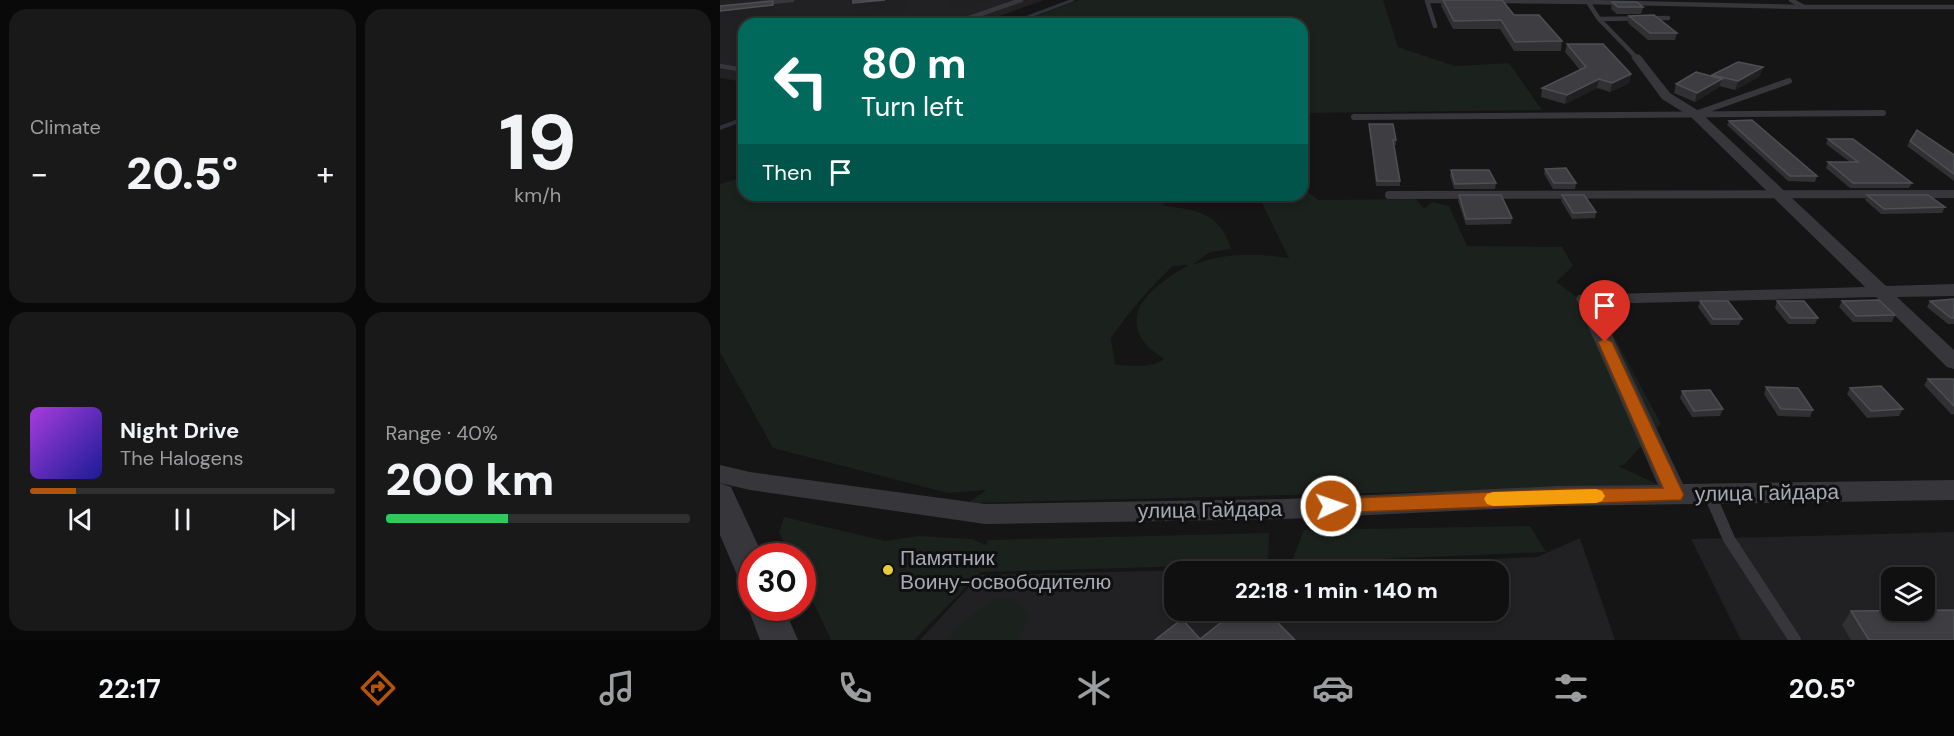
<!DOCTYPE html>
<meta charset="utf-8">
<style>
:root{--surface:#101010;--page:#191919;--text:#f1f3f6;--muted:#9c9d9f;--line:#303030;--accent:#b45309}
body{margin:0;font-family:"DM Sans",sans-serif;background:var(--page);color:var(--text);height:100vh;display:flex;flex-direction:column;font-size:22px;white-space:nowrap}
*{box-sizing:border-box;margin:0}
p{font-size:20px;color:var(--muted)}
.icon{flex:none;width:33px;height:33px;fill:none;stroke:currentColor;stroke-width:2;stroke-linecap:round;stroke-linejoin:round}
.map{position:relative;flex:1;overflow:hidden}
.sheet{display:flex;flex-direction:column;gap:9px;padding:9px;background:#090909;width:720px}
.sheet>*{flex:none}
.top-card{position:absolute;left:18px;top:18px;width:570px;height:183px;border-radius:18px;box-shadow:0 3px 9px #0003,0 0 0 2px var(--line);background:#00695c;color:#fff;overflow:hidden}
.fabs{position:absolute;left:1161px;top:567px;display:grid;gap:12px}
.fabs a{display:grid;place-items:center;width:54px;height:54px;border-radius:12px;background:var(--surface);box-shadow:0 3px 9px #0003,0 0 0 2px var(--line);font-size:30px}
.speed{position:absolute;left:18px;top:543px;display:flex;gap:12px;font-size:30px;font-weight:700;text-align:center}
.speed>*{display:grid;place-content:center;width:78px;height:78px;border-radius:50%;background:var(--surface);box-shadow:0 3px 9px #0003,0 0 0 2px var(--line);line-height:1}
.speed .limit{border:9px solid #d22;background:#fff;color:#111}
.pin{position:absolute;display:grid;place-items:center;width:51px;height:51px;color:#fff;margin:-62px -26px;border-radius:50% 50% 50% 0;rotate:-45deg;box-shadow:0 0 6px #0007}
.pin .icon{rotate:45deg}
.me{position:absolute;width:66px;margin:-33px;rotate:87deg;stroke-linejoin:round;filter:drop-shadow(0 0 4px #0008)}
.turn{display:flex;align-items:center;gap:21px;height:126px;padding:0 24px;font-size:27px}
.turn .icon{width:78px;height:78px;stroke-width:2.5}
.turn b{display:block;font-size:42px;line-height:51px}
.then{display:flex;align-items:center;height:57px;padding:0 24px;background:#0003;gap:12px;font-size:22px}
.big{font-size:45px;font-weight:800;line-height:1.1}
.sheet .card{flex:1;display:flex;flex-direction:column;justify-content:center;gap:9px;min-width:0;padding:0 21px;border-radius:18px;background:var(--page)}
.sheet .dial{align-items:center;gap:0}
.dial b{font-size:78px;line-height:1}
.song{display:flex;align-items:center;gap:18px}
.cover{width:72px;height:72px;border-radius:9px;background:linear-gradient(135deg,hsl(280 70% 55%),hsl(240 70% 35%))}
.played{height:6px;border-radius:3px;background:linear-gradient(90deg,var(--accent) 15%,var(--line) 15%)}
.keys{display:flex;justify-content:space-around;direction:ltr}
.heat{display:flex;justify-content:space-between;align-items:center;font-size:33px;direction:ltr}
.charge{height:9px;border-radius:4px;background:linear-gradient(90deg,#34c759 40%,var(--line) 0)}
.sheet .tiles{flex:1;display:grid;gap:9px;grid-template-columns:repeat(2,1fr)}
.trip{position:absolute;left:444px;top:561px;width:345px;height:60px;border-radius:18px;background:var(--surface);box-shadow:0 3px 9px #0003,0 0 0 2px var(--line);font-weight:800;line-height:60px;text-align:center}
.tab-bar{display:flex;height:96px;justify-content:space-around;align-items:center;background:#060606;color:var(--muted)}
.tab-bar .icon{width:42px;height:42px}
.tab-bar .current{color:var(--accent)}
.tab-bar b{font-size:27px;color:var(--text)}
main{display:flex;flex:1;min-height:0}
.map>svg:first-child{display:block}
.built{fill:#212123;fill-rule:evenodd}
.green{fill:#1b211d;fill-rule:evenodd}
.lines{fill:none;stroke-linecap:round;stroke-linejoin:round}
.stream-far1{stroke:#2c313a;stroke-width:3}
.stream{stroke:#2c313a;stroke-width:4}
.service-far3{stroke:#36363b;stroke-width:4.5}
.service-far2{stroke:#36363b;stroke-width:6}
.service-far1{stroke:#36363b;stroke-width:8}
.service{stroke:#36363b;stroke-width:12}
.minor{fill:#36363b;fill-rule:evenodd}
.tertiary{fill:#36363b;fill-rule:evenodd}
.wall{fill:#313134}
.shaded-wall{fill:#202022}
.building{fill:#3e3e42;stroke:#4e4f54;stroke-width:1.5}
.route{fill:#b45309;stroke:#753606;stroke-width:1.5}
.slow{fill:#f59e0b}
.poi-dot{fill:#e8cb3b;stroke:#101011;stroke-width:2}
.labels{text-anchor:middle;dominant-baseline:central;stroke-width:6;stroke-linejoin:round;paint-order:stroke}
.near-street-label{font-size:21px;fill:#a7a9b6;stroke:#101011}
.near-poi-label{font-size:21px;fill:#a7a9b6;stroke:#101011;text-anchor:start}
</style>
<main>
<section class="sheet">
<div class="tiles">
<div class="card"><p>Climate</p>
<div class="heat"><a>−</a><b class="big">20.5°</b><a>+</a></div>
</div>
<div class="card dial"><b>19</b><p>km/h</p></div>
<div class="card">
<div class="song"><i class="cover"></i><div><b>Night Drive</b><p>The Halogens</p></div></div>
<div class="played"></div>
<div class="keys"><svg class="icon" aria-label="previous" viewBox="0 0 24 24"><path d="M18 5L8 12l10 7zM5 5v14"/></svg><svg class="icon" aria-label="pause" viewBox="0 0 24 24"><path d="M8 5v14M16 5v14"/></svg><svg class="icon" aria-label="next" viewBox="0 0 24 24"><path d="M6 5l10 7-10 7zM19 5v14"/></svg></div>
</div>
<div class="card"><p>Range · 40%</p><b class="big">200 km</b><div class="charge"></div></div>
</div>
</section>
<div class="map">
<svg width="1234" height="640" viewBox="0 0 1234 640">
<rect width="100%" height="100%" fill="#151516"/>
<path class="built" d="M0,0H324L257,24H24V82L0,78Z
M1234,532V640H1021L971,539ZM1172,578H1204V610H1172Z
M860,538L895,640H200L260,575L557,568L817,557ZM454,572H778V610H454Z"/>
<path class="green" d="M359,0H663L678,47L735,66L789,63L822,110L583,113L582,117V24H295Z
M24,177V195H467L441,205C475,210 500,211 511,249L490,252L472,265C504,253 536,253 569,258L538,195H582V187L598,200L696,199L704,209L712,202L729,206L747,246L842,247L853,266L836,282L883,316L941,424L904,465L898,466L941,486L248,503L266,490L228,493L53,448L0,352V184ZM469,265C441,281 394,310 429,348C433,352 440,355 444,359C431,369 412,365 395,365L391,338C409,312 429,288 453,266Z
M64,517L165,541L198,536L252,539L266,545L268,540L549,533L548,564L261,572L194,640H111L83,580L82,556H71L59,532Z
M810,526L826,552L571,563L584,530Z
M275,598L295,599L310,616L298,640H226L244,621Z"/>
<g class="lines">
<path class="stream-far1" d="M289,24L353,0"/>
<path class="stream" d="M0,128L24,119"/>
<path class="service-far3" d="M1071,0L1084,7H1234
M772,1L868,2
M41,3L72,0
M879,19L868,2L1084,7
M232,24L301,0
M715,26L707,1H734
M916,57L879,19L948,18
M0,66L24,70"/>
<path class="service-far2" d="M978,113L1069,81
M634,117L1163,113"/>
<path class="service-far1" d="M669,195L1234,194"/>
<path class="service" d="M990,495L1009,539L1075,640"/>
<path class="minor" d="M916,54L920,55L950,93L979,111L1166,286L1234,284V296L1177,297L1234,350V369L1227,367L1156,297L877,304L963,484L1234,480V500L838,506L566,519L265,524L30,490L0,483V465L30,472L265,504L566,499L838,486L938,485L856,299L858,295L1145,287L971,117L942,99L911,57Z"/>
<path class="tertiary" d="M0,483L11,487L43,556H32V586L20,582L0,535Z
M32,600V608H64L78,640H40L28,608Z"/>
</g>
<path class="wall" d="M722,0H782L794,15L842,41L841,51H794L780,29H733L721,6Z
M892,2L923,7L921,14H897L891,9Z
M909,16L957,33L955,40H928L908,23Z
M847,44L911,74L909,83L890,92L877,88L845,104L821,97L822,88L860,70L845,52Z
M992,75L1040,76L1015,90L999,86V87L975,102L954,93L956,84L992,76Z
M1009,121L1097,176L1095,182L1068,181L1007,125Z
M649,124L676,140V145H674L680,181V186H656Z
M1108,139L1192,183L1189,188H1130L1106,168L1108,162H1130L1106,144Z
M1190,141L1234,155V181L1187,146Z
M825,169L856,183L855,189H833L824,174Z
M731,170L776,183L775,189H734L730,176Z
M739,195L792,218L791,224L746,225L738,201Z
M842,195L876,212L875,218L852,219L841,201Z
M1147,195L1225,207L1222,213L1161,214L1145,200Z
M1234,299V324H1228L1207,307L1210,301Z
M980,301L1022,319L1019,325H991L978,307Z
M1057,301L1098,318L1095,324H1068L1055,308Z
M1122,301L1175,315L1172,322H1133L1119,307Z
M1208,379H1234V414L1232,415L1204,385Z
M1046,387L1093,410L1090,417L1058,416L1044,394Z
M1130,388L1183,409L1179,416L1147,418L1127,394Z
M962,391L1003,409L1000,416L972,417L960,398Z
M1131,611L1234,640H1131L1122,625Z"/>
<path class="shaded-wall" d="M0,0H32L0,4Z
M165,0H186L190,10L138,16L133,3Z
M226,0H269L270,4L229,9Z
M53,1L55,6V11L0,17V11Z
M1043,67L1040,76L1015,90L1018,81Z
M911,74L909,83L890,92L892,83Z
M879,79L877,88L845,104L847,95Z
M1002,79L999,87L975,102L977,93Z"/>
<path class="building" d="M133,0H165L133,3Z
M723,0H782L794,15H819L842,41L795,42L781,20L734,21Z
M53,1V5L0,11V6Z
M892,2H917L923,7H898Z
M934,15L957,33H930L909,16Z
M847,44H883L911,74L892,83L879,79L847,95L822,88L866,67Z
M1018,62L1043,67L1018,81L992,75Z
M976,72L1002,79L977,93L956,84Z
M1032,120L1097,176H1070L1009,121Z
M649,124H673L676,140H673L680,181H657Z
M1197,130L1234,155V174L1190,141Z
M1108,139H1133L1192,183H1133L1108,162H1138Z
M846,168L856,183H834L825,169Z
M731,170H769L776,183L735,184Z
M739,195H781L792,218L746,219Z
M842,195H864L876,212L853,213Z
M1147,195H1208L1225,207L1164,209Z
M1234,299V318H1231L1210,301Z
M1159,300L1175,315L1136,316L1122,301Z
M980,301H1008L1022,319H993Z
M1057,301H1084L1098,318H1071Z
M1208,379H1234V406Z
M1161,386L1183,409L1151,411L1130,388Z
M1046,387L1078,388L1093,410L1061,409Z
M990,390L1003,409L974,411L962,391Z
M517,610H545L575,640H435L462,619L480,639Z
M1234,610V640H1149L1131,611Z"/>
<path class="route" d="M885,338L892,342L964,495L961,500L611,513L605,511L602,506L605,501L611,499L838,489L943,488L878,342Z"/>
<path class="slow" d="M876,489L882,491L885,496L882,501L876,503L773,506L767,504L764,499L767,494L773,492Z"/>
<circle class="poi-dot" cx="168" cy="570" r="6"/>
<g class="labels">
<g class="near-street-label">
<text transform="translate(1047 493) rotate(-1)">улица Гайдара</text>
<text transform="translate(490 510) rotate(-1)">улица Гайдара</text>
</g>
<g class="near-poi-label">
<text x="180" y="558">Памятник<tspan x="180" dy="24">Воину-освободителю</tspan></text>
</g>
</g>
</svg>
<div class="fabs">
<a><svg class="icon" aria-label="layers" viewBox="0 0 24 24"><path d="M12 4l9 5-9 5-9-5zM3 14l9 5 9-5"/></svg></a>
</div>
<div class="speed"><div class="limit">30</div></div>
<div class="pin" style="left:885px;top:342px;background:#d93025"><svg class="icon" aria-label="arrive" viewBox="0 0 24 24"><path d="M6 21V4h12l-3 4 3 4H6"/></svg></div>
<svg class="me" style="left:611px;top:506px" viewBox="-20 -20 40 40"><circle r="17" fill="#b45309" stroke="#fff" stroke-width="3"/><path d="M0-11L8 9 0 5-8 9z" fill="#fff"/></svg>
<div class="trip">22:18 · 1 min · 140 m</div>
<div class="top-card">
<div class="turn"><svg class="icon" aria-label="left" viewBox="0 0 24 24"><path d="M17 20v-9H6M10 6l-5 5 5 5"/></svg><div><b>80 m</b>Turn left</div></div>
<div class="then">Then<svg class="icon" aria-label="arrive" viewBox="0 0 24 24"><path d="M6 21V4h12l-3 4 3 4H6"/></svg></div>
</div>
</div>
</main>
<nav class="tab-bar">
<b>22:17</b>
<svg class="icon current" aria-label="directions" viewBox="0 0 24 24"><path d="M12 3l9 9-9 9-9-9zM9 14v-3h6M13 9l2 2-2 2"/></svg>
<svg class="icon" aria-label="music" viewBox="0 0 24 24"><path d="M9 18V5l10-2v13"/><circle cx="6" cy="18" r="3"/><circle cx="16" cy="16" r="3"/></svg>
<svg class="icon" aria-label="phone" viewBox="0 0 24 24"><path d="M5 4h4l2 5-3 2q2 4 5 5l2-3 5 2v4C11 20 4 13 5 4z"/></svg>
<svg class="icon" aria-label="climate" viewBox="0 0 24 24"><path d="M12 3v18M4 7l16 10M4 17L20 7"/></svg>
<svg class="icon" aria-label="car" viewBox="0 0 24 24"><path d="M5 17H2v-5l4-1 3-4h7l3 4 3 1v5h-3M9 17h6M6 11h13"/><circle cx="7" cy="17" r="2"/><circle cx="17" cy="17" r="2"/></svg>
<svg class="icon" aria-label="filters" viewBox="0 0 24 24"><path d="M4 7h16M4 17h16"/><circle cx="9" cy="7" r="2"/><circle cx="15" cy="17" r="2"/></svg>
<b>20.5°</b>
</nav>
